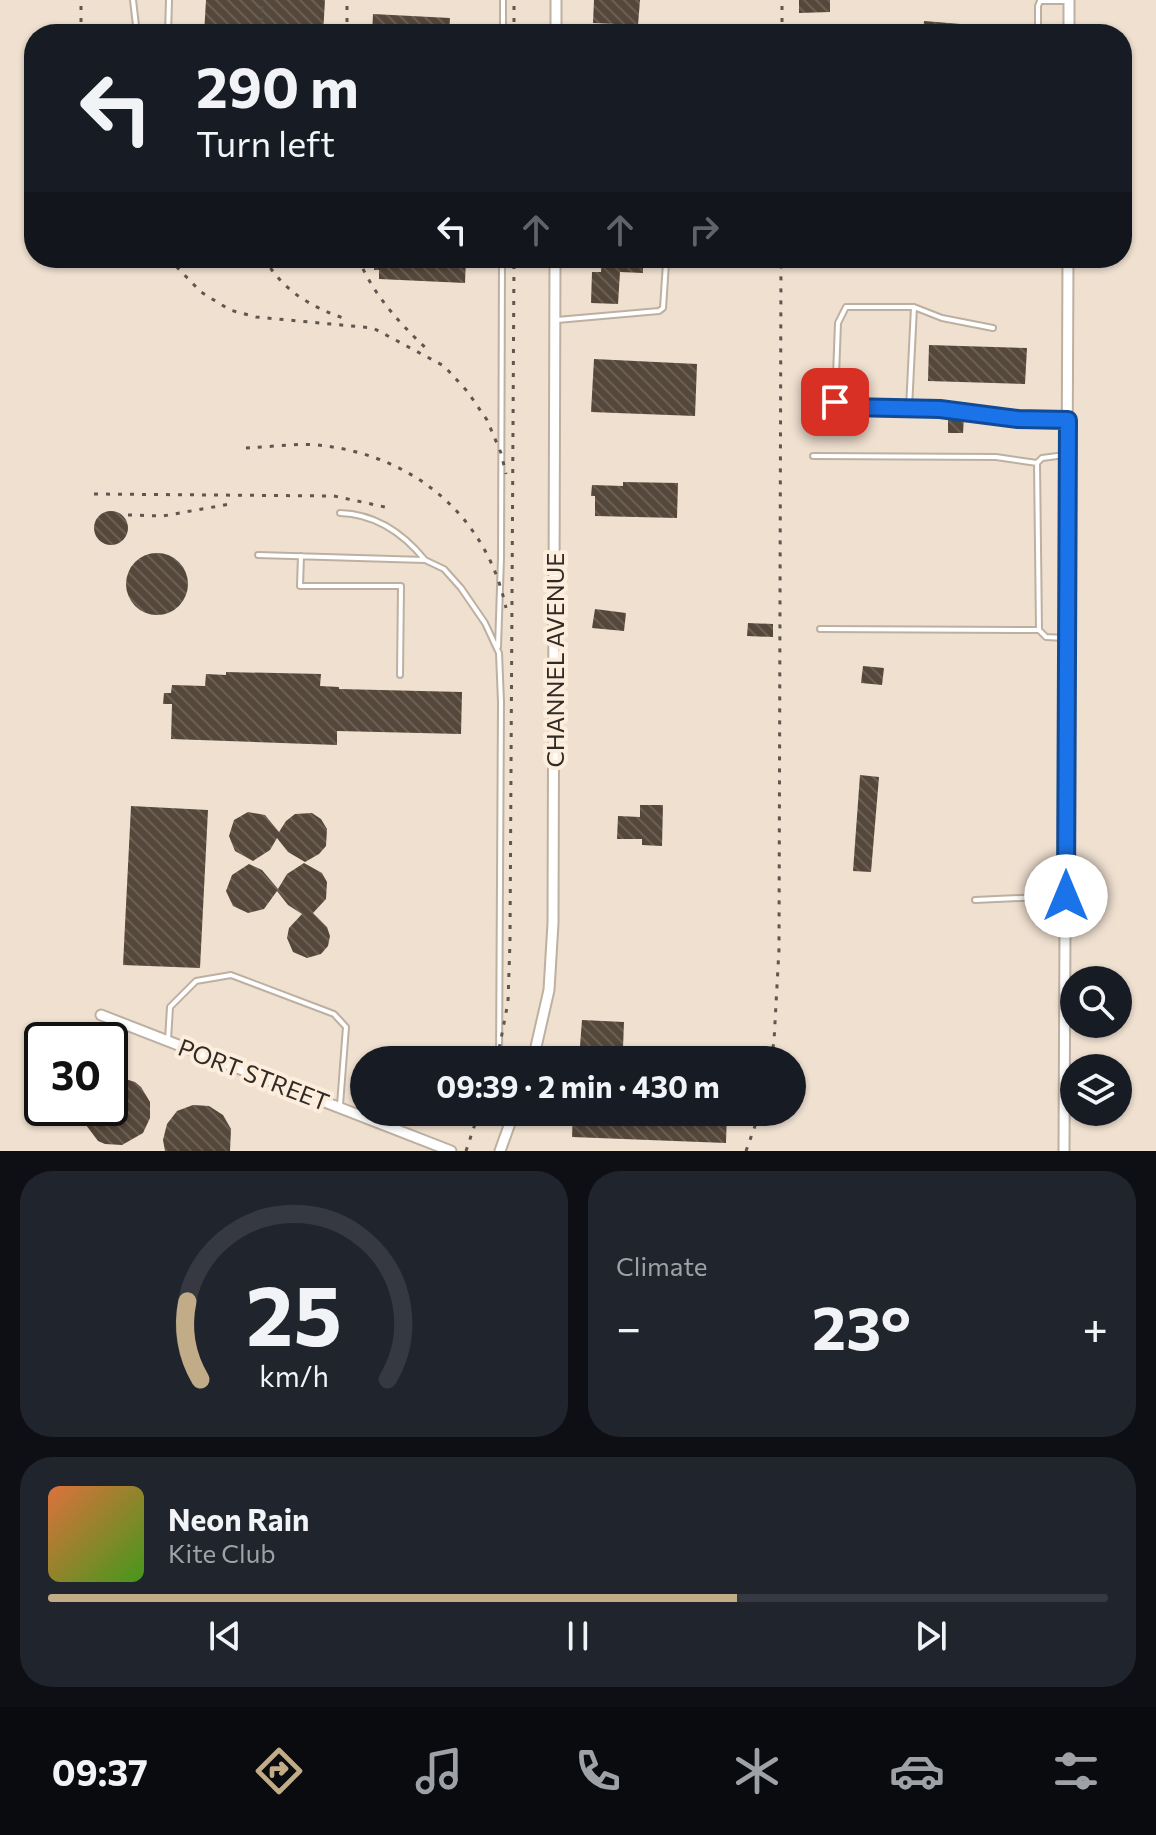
<!DOCTYPE html>
<meta charset="utf-8">
<style>
:root{--surface:#171b24;--page:#20242c;--text:#f1f3f6;--muted:#9ea1a6;--line:#363941;--accent:#c2ac87}
body{margin:0;font-family:Commissioner,sans-serif;background:var(--page);color:var(--text);height:100vh;display:flex;flex-direction:column;font-size:30px;white-space:nowrap}
*{box-sizing:border-box;margin:0}
p{font-size:26px;color:var(--muted)}
.icon{flex:none;width:44px;height:44px;fill:none;stroke:currentColor;stroke-width:2;stroke-linecap:round;stroke-linejoin:round}
.map{position:relative;height:1151px;overflow:hidden}
.drawer{display:flex;flex-direction:column;gap:20px;padding:20px;background:#0d0f14;flex:1}
.drawer>*{flex:none}
.top-card{position:absolute;left:24px;top:24px;width:1108px;height:244px;border-radius:32px;box-shadow:0 2px 6px #0004;background:#171b24;color:var(--text);overflow:hidden}
.buttons{position:absolute;left:1060px;top:966px;display:grid;gap:16px}
.buttons a{display:grid;place-items:center;width:72px;height:72px;border-radius:50%;background:var(--surface);box-shadow:0 2px 6px #0004;font-size:40px}
.speed{position:absolute;left:24px;top:1022px;display:flex;gap:16px;font-size:40px;font-weight:700;text-align:center}
.speed>*{display:grid;place-content:center;width:104px;height:104px;border-radius:50%;background:var(--surface);box-shadow:0 2px 6px #0004;line-height:1}
.speed .limit{border:4px solid #111;border-radius:12px;background:#fff;color:#111}
.pin{position:absolute;display:grid;place-items:center;width:68px;height:68px;color:#fff;margin:-34px;border-radius:16px;box-shadow:0 4px 12px #0006}
.me{position:absolute;width:88px;margin:-44px;rotate:0deg;stroke-linejoin:round;filter:drop-shadow(0 0 6px #0008)}
.turn{display:flex;align-items:center;gap:28px;height:168px;padding:0 40px;font-size:36px}
.turn .icon{width:104px;height:104px;stroke-width:2.5}
.turn b{display:block;font-size:56px;line-height:68px}
.lanes{display:flex;align-items:center;height:76px;padding:0 40px;background:#0003;justify-content:center;gap:40px;direction:ltr}
.lanes .off{opacity:.35}
.big{font-size:60px;font-weight:700;line-height:1.1}
.drawer .tile{flex:1;display:flex;flex-direction:column;justify-content:center;gap:12px;min-width:0;padding:0 28px;border-radius:32px;background:var(--page)}
.drawer .dial{align-items:center;gap:0}
.dial svg{height:208px;overflow:visible;fill:none;stroke:var(--line);stroke-width:7;stroke-linecap:round;text-anchor:middle}
.dial text{fill:var(--text);stroke:none}
.song{display:flex;align-items:center;gap:24px}
.cover{width:96px;height:96px;border-radius:12px;background:linear-gradient(135deg,hsl(20 70% 55%),hsl(100 70% 35%))}
.played{height:8px;border-radius:4px;background:linear-gradient(90deg,var(--accent) 65%,var(--line) 65%)}
.keys{display:flex;justify-content:space-around;direction:ltr}
.heat{display:flex;justify-content:space-between;align-items:center;font-size:44px;direction:ltr}
.drawer .tiles{flex:1;display:grid;gap:20px;grid-template-columns:1fr 1fr}
.tile:last-child{grid-column:span 2}
.trip{position:absolute;left:350px;top:1046px;width:456px;height:80px;border-radius:40px;background:var(--surface);box-shadow:0 2px 6px #0004;font-weight:700;line-height:80px;text-align:center}
.dock{display:flex;height:128px;justify-content:space-around;align-items:center;background:#090b0e;color:var(--muted)}
.dock .icon{width:56px;height:56px}
.dock .active{color:var(--accent)}
.dock b{font-size:36px;color:var(--text)}
.map>svg:first-child{display:block}
.building{fill:url(#building-back-hatch)}
.lines{fill:none;stroke-linecap:round;stroke-linejoin:round}
.service-casing{stroke:#beb0a0;stroke-width:8}
.minor-casing{stroke:#beb0a0;stroke-width:13}
.service{stroke:#fff;stroke-width:4}
.minor{stroke:#fff;stroke-width:9}
.rail{stroke:#5f574f;stroke-width:3;stroke-dasharray:4 8;stroke-linecap:butt}
.route-casing{stroke:#114b97;stroke-width:20}
.route{stroke:#1a73e8;stroke-width:14}
.labels{text-anchor:middle;dominant-baseline:central;stroke-width:8;stroke-linejoin:round;paint-order:stroke}
.street-label{font-size:24px;fill:#312b25;stroke:#fdeddd}
</style>
<div class="map">
<svg width="1156" height="1151" viewBox="0 0 1156 1151">
<defs>
<pattern id="building-back-hatch" width="6" height="6" patternUnits="userSpaceOnUse" patternTransform="scale(2)"><rect width="6" height="6" fill="#55483b"/><path d="M-1 5l2 2M0 0l6 6M5-1l2 2" fill="none" stroke="#6b6055"/></pattern>
</defs>
<rect width="100%" height="100%" fill="#efe0d0"/>
<path class="building" d="M206,0H325L323,34H204Z
M594,0H640L638,25L593,23Z
M799,0H830V12L799,13Z
M373,14L450,18L449,34H372Z
M924,21L997,27V34H923Z
M888,25L920,27V34H887Z
M375,258H466L465,283L379,279V270H374Z
M602,258H643V273L620,272L618,304L591,303L592,272H601Z
M929,345L1027,348L1025,384L928,381Z
M594,359L697,364L695,416L591,412Z
M948,417H964L963,433H948Z
M623,482L678,483L677,518L595,516V496H591L592,485L623,486Z
M94 528a17 17 0 1 1 34 0a17 17 0 1 1-34 0Z
M126 584a31 31 0 1 1 62 0a31 31 0 1 1-62 0Z
M595,609L626,613L624,631L592,628Z
M748,623L773,624V637L747,636Z
M863,666L884,668L882,685L861,683Z
M226,672L321,674L320,686L339,687V689L462,692L461,734L337,731V745L171,739L172,704H163L164,693H171L172,685L205,686L206,674L226,675Z
M860,775L879,777L871,872L853,871Z
M640,805H663L662,846L642,845V839H617L618,816L640,817Z
M131,806L208,810L200,968L123,965Z
M248,812L265,815L279,832L286,821L295,814L312,813L321,819L327,829L326,846L319,854L305,862L288,852L277,838L270,850L253,861L235,851L229,836L234,820Z
M304,863L322,873L327,882L326,899L313,913L327,927L330,936L328,946L321,954L307,958L293,952L287,938L289,928L302,914L288,905L277,891L264,909L248,913L233,906L226,891L232,875L249,864L262,870L278,889L287,874Z
M582,1020L624,1022L623,1048L580,1046Z
M110,1077H119L135,1082L141,1087L150,1102V1118L143,1133L122,1145L105,1144L98,1141L83,1121L82,1108H110Z
M193,1105L209,1106L223,1115L231,1129L230,1151H165L163,1140L167,1124L177,1111Z
M573,1112H727L726,1143L572,1137Z"/>
<g class="lines">
<g class="service-casing">
<path id="service" d="M133,0L137,34
M168,34L169,0
M503,34V0
M1038,34V6L1040,1H1066
M557,320L659,311L663,308L666,263
M993,328L942,318L914,307H846L838,323L835,402L848,407L940,409L1018,419L1065,420
M909,408L914,307
M1065,455L1042,458L1037,463L1039,630L1046,637L1065,638
M813,456L996,457L1037,463
M340,513C376,514 403,533 425,560
M258,555L425,560L444,569L461,588L485,623L499,653L501,702L499,1060
M301,556L300,586H401L400,675
M820,629L1039,630
M498,647L501,558L502,258
M975,900L1064,896
M168,1040L170,1007L196,981L231,975L334,1014L346,1027L340,1105"/>
</g>
<g class="minor-casing">
<path id="minor" d="M556,34V0
M1069,34V0
M101,1015L451,1151
M533,1060L549,990L553,923L555,258
M500,1151L514,1112
M1064,1151L1068,258"/>
</g>
<use href="#service" class="service"/>
<use href="#minor" class="minor"/>
<path class="rail" d="M81,34V0
M261,34L262,0
M347,34V0
M514,34V0
M782,34V0
M168,258L201,292L230,310L256,317L373,328L444,366L467,391L487,420L501,453L506,474
M264,258C283,291 311,307 346,319
M358,258C374,296 400,324 430,352
M246,448C272,447 301,442 326,446C417,458 487,518 506,608
M94,494L334,496L385,507
M128,515L163,516L230,504
M497,1060L508,1002L510,941L514,258
M771,1060L774,1041L779,949L781,258
M466,1151L479,1112
M746,1151L760,1112"/>
</g>
<g class="lines">
<g class="route-casing">
<path id="route" d="M835,402L848,407L940,409L1018,419L1068,420L1066,896"/>
</g>
<use href="#route" class="route"/>
</g>
<g class="labels">
<g class="street-label">
<text transform="translate(554 660) rotate(-90)">CHANNEL AVENUE</text>
<text transform="translate(254 1074) rotate(21)">PORT STREET</text>
</g>
</g>
</svg>
<div class="buttons">
<a><svg class="icon" aria-label="search" viewBox="0 0 24 24"><circle cx="10" cy="10" r="6"/><path d="M15 15l6 6"/></svg></a>
<a><svg class="icon" aria-label="layers" viewBox="0 0 24 24"><path d="M12 4l9 5-9 5-9-5zM3 14l9 5 9-5"/></svg></a>
</div>
<div class="speed"><div class="limit">30</div></div>
<div class="pin" style="left:835px;top:402px;background:#d93025"><svg class="icon" aria-label="arrive" viewBox="0 0 24 24"><path d="M6 21V4h12l-3 4 3 4H6"/></svg></div>
<svg class="me" style="left:1066px;top:896px" viewBox="-20 -20 40 40"><circle r="19" fill="#fff"/><path d="M0-13L10 11 0 6-10 11z" fill="#1a73e8"/></svg>
<div class="trip">09:39 · 2 min · 430 m</div>
<div class="top-card">
<div class="turn"><svg class="icon" aria-label="left" viewBox="0 0 24 24"><path d="M17 20v-9H6M10 6l-5 5 5 5"/></svg><div><b>290 m</b>Turn left</div></div>
<div class="lanes"><svg class="icon" aria-label="left" viewBox="0 0 24 24"><path d="M17 20v-9H6M10 6l-5 5 5 5"/></svg><svg class="icon off" aria-label="ahead" viewBox="0 0 24 24"><path d="M12 20V5M6 11l6-6 6 6"/></svg><svg class="icon off" aria-label="ahead" viewBox="0 0 24 24"><path d="M12 20V5M6 11l6-6 6 6"/></svg><svg class="icon off" aria-label="right" viewBox="0 0 24 24"><path d="M7 20v-9h11M14 6l5 5-5 5"/></svg></div>
</div>
</div>
<section class="drawer">
<div class="tiles">
<div class="tile dial"><svg viewBox="0 0 100 80">
<path d="M14 69A42 42 0 1 1 86 69"/>
<path d="M14 69A42 42 0 0 1 9 39" stroke="#c2ac87"/>
<text x="50" y="56" font-size="32" font-weight="700">25</text>
<text x="50" y="72" font-size="11">km/h</text>
</svg></div>
<div class="tile"><p>Climate</p>
<div class="heat"><a>−</a><b class="big">23°</b><a>+</a></div>
</div>
<div class="tile">
<div class="song"><i class="cover"></i><div><b>Neon Rain</b><p>Kite Club</p></div></div>
<div class="played"></div>
<div class="keys"><svg class="icon" aria-label="previous" viewBox="0 0 24 24"><path d="M18 5L8 12l10 7zM5 5v14"/></svg><svg class="icon" aria-label="pause" viewBox="0 0 24 24"><path d="M8 5v14M16 5v14"/></svg><svg class="icon" aria-label="next" viewBox="0 0 24 24"><path d="M6 5l10 7-10 7zM19 5v14"/></svg></div>
</div>
</div>
</section>
<nav class="dock">
<b>09:37</b>
<svg class="icon active" aria-label="directions" viewBox="0 0 24 24"><path d="M12 3l9 9-9 9-9-9zM9 14v-3h6M13 9l2 2-2 2"/></svg>
<svg class="icon" aria-label="music" viewBox="0 0 24 24"><path d="M9 18V5l10-2v13"/><circle cx="6" cy="18" r="3"/><circle cx="16" cy="16" r="3"/></svg>
<svg class="icon" aria-label="phone" viewBox="0 0 24 24"><path d="M5 4h4l2 5-3 2q2 4 5 5l2-3 5 2v4C11 20 4 13 5 4z"/></svg>
<svg class="icon" aria-label="climate" viewBox="0 0 24 24"><path d="M12 3v18M4 7l16 10M4 17L20 7"/></svg>
<svg class="icon" aria-label="car" viewBox="0 0 24 24"><path d="M5 17H2v-5l4-1 3-4h7l3 4 3 1v5h-3M9 17h6M6 11h13"/><circle cx="7" cy="17" r="2"/><circle cx="17" cy="17" r="2"/></svg>
<svg class="icon" aria-label="filters" viewBox="0 0 24 24"><path d="M4 7h16M4 17h16"/><circle cx="9" cy="7" r="2"/><circle cx="15" cy="17" r="2"/></svg>
</nav>
